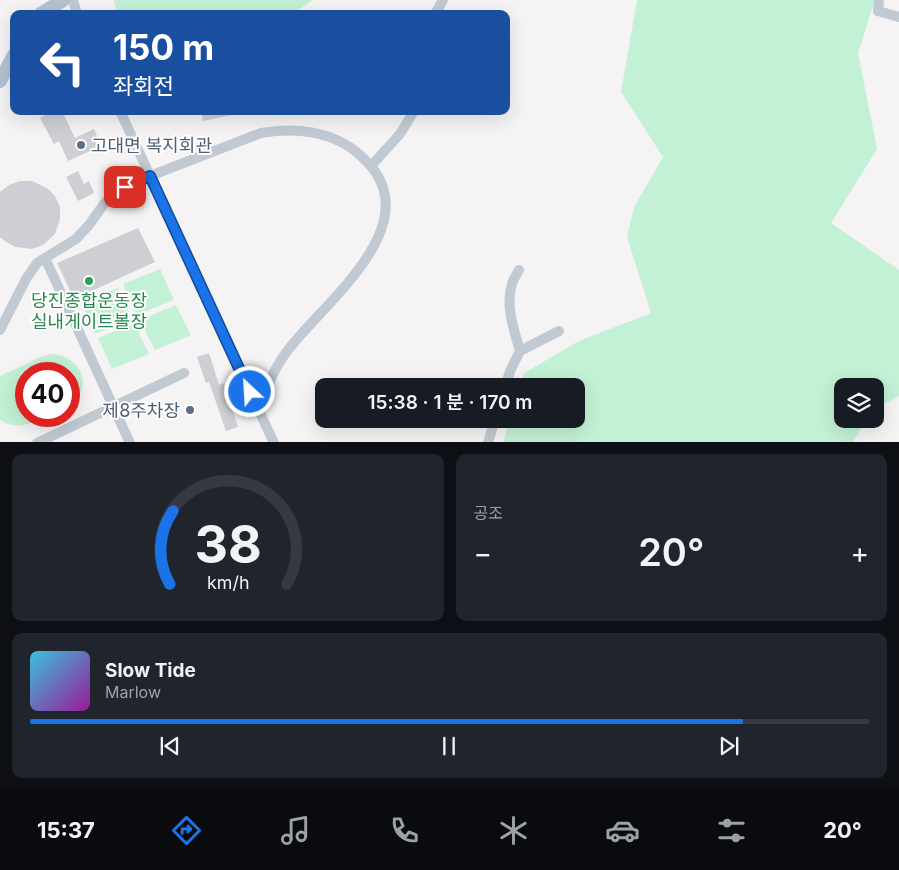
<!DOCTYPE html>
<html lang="ko">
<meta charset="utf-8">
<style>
:root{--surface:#171b24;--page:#20242c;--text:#f1f3f6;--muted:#9ea1a6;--line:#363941;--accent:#1a73e8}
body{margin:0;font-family:Inter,"Noto Sans KR",sans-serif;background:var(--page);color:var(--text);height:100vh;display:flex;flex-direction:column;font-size:19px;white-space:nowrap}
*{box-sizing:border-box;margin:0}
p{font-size:16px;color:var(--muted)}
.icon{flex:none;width:28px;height:28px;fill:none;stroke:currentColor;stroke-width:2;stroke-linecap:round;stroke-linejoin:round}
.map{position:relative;height:442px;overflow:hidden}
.side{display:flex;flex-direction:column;gap:12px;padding:12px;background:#0d0f14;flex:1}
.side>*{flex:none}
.banner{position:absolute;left:10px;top:10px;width:500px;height:105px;border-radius:10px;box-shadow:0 5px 20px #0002;background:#1a4fa0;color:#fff;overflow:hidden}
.buttons{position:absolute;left:834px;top:378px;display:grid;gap:10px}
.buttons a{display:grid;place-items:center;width:50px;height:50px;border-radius:10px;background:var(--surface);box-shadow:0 5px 20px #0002;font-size:25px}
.speed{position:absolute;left:15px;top:362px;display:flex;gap:10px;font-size:25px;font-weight:700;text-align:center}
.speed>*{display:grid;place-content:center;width:65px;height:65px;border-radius:50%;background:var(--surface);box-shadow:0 5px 20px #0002;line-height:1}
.speed .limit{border:8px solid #d22;background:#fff;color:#111}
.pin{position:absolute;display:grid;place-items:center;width:42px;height:42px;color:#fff;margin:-21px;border-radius:10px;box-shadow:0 2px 8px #0006}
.me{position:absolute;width:55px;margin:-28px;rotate:335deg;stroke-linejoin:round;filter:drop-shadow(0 0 4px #0008)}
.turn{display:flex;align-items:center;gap:18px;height:105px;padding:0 20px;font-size:22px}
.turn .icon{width:65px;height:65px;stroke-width:2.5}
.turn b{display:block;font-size:35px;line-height:42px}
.big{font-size:38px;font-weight:600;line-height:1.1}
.side .tile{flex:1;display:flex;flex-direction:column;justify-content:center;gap:8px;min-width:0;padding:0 18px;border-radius:10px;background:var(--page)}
.side .dial{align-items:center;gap:0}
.dial svg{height:130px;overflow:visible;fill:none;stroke:var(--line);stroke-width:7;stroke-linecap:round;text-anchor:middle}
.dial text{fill:var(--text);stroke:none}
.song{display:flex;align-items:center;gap:15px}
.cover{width:60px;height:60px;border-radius:8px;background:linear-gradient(135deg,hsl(190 70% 55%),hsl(300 70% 35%))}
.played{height:5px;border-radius:2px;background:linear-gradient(90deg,var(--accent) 85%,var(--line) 85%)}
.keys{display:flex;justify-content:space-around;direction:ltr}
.heat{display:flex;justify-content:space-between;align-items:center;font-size:28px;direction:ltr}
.side .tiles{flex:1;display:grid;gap:12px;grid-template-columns:1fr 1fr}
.tile:last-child{grid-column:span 2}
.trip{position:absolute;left:315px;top:378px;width:270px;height:50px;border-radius:10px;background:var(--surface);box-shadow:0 5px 20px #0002;font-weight:600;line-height:50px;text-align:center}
.dock{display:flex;height:80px;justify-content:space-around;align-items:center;background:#090b0e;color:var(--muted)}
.dock .icon{width:35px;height:35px}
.dock .selected{color:var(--accent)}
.dock b{font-size:22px;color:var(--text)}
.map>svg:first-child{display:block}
.green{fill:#c3f1d5}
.building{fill:#cdcfd5}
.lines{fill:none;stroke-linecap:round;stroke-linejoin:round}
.minor{stroke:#c1cad2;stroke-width:10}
.major{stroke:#b3c2d1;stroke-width:14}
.route-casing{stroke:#114b97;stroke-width:12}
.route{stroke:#1a73e8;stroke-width:9}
.service-dot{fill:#5c6f8a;stroke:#fff;stroke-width:2}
.leisure-dot{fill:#2e9e5b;stroke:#fff;stroke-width:2}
.labels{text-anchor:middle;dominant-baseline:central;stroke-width:4;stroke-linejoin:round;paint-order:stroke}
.service-label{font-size:18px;fill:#4e5e75;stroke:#fff;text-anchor:start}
.leisure-label{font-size:18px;fill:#27864d;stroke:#fff}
</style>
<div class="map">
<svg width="899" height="443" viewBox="0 0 899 443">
<rect width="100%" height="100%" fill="#f5f3f3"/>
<path class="green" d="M114,0H313L292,14H117Z
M637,0H875L858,53L877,149L831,223L899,270V396L875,409V386H842V419H866L853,442L503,443L510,419H576V386H520L524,373L579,341L651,313L627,237L634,207L663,157L621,92Z
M160,269L174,300L137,315L123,284Z
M118,288L132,319L95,334L81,303Z
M176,305L191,335L155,350L140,320Z
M134,323L149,354L112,369L98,338Z
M51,354C80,354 96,389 69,405V374H26V416H46C30,424 16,431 0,420V376L43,356Z"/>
<path class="building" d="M52,111H62L75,138L94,129L101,146L68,161L59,141L54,144L40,118Z
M201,111H232V115L203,121Z
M78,171L84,184L89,181L94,193L78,201L66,177Z
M20,181H32L47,188L55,196L60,207V219L55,234L43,245L32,249L16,247L6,242L0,237V192L9,185Z
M138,228L155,262L74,299L57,263Z
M209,353L219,385L223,383L238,427L226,431L209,382L206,383L197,357Z"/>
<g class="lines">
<path class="minor" d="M73,0L77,14
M879,0L878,11L899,17
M435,14L443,0
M120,111L274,443
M371,166L400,134L414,111
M45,258L130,443
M0,330L26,279L37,263L76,239L89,225L104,204L113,194L125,187L150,176L261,133C296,127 334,131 361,156C434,221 326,300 288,350C274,368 266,389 258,411
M520,351L559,331
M505,386L511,369L520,351C514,330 505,305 512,284C513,279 517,274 519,270
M37,443L184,373
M488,443L495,419"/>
<path class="major" d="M41,14L63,0
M0,81L14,55"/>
</g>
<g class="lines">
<g class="route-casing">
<path id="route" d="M125,187L150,176L250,392"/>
</g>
<use href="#route" class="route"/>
</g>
<g class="service-dot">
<circle cx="81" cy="145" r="5"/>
<circle cx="190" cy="410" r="5"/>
</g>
<circle class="leisure-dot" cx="89" cy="281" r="5"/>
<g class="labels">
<g class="service-label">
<text x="91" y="145">고대면 복지회관</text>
<text x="180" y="410" text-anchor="end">제8주차장</text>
</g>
<g class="leisure-label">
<text x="89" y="300">당진종합운동장<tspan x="89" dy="21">실내게이트볼장</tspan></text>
</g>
</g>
</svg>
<div class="buttons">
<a><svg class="icon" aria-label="layers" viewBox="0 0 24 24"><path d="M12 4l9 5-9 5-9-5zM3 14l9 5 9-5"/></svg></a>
</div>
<div class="speed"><div class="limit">40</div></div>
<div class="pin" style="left:125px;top:187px;background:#d93025"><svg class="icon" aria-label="arrive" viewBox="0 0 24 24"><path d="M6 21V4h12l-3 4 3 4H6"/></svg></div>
<svg class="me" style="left:250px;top:392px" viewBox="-20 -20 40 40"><circle r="17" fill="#1a73e8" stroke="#fff" stroke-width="3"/><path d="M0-11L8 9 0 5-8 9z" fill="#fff"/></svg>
<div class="trip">15:38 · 1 분 · 170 m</div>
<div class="banner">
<div class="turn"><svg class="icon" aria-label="left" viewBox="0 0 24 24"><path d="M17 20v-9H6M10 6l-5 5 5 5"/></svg><div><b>150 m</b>좌회전</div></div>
</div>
</div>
<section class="side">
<div class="tiles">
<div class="tile dial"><svg viewBox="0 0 100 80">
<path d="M14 69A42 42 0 1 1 86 69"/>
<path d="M14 69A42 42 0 0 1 16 24" stroke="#1a73e8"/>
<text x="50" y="56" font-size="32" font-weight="700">38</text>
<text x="50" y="72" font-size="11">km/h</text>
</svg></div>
<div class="tile"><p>공조</p>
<div class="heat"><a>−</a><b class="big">20°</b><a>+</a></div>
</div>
<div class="tile">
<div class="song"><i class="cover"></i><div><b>Slow Tide</b><p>Marlow</p></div></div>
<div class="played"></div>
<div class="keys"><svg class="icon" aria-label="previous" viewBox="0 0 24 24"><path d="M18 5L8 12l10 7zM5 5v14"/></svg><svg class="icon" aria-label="pause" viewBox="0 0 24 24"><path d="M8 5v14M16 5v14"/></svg><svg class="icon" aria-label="next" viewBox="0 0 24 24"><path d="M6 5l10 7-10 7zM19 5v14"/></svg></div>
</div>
</div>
</section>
<nav class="dock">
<b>15:37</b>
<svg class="icon selected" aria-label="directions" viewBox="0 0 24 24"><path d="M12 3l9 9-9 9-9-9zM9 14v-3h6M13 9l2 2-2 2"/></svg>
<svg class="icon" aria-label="music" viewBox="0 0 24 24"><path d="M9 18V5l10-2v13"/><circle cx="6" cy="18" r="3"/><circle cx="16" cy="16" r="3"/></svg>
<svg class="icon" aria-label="phone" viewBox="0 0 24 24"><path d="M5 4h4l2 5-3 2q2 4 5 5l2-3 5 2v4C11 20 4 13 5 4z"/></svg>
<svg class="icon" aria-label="climate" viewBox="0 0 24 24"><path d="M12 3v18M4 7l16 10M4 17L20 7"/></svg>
<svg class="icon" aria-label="car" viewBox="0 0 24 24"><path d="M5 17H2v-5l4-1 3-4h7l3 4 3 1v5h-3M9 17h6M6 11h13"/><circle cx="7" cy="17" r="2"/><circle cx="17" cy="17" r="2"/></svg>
<svg class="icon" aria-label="filters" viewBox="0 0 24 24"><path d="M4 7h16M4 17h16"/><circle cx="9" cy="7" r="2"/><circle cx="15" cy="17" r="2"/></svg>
<b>20°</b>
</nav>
